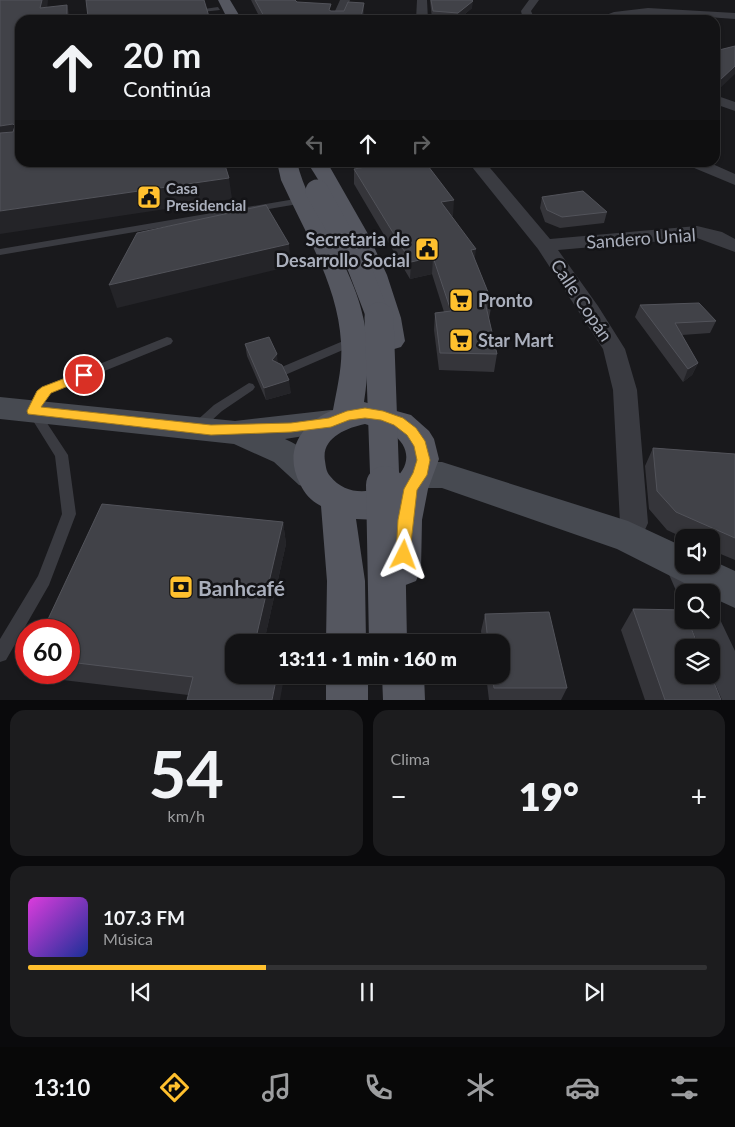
<!DOCTYPE html>
<html lang="es">
<meta charset="utf-8">
<style>
:root{--surface:#131315;--page:#1c1c1e;--text:#f1f3f6;--muted:#9d9ea0;--line:#323234;--accent:#ffc02e}
body{margin:0;font-family:Lato,sans-serif;background:var(--page);color:var(--text);height:100vh;display:flex;flex-direction:column;font-size:19px;white-space:nowrap}
*{box-sizing:border-box;margin:0}
p{font-size:16px;color:var(--muted)}
.icon{flex:none;width:28px;height:28px;fill:none;stroke:currentColor;stroke-width:2;stroke-linecap:round;stroke-linejoin:round}
.map{position:relative;height:700px;overflow:hidden}
.drawer{display:flex;flex-direction:column;gap:10px;padding:10px;background:#0a0a0c;flex:1}
.drawer>*{flex:none}
.hud{position:absolute;left:15px;top:15px;width:705px;height:152px;border-radius:15px;box-shadow:0 1px 4px #0004,0 0 0 1px var(--line);background:#131315;color:var(--text);overflow:hidden}
.fabs{position:absolute;left:675px;top:529px;display:grid;gap:10px}
.fabs a{display:grid;place-items:center;width:45px;height:45px;border-radius:10px;background:var(--surface);box-shadow:0 1px 4px #0004,0 0 0 1px var(--line);font-size:25px}
.speed{position:absolute;left:15px;top:619px;display:flex;gap:10px;font-size:25px;font-weight:700;text-align:center}
.speed>*{display:grid;place-content:center;width:65px;height:65px;border-radius:50%;background:var(--surface);box-shadow:0 1px 4px #0004,0 0 0 1px var(--line);line-height:1}
.speed .limit{border:8px solid #d22;background:#fff;color:#111}
.pin{position:absolute;display:grid;place-items:center;width:42px;height:42px;color:#fff;margin:-21px;border:2px solid #fff;border-radius:50%;box-shadow:0 1px 5px #0007}
.me{position:absolute;width:55px;margin:-28px;rotate:3deg;stroke-linejoin:round;filter:drop-shadow(0 0 4px #0008)}
.turn{display:flex;align-items:center;gap:18px;height:105px;padding:0 25px;font-size:22px}
.turn .icon{width:65px;height:65px;stroke-width:2.5}
.turn b{display:block;font-size:35px;line-height:42px}
.lanes{display:flex;align-items:center;height:48px;padding:0 25px;background:#0003;justify-content:center;gap:25px;direction:ltr}
.lanes .off{opacity:.35}
.big{font-size:38px;font-weight:800;line-height:1.1}
.drawer .card{flex:1;display:flex;flex-direction:column;justify-content:center;gap:8px;min-width:0;padding:0 18px;border-radius:15px;background:var(--page)}
.drawer .dial{align-items:center;gap:0}
.dial b{font-size:65px;line-height:1}
.song{display:flex;align-items:center;gap:15px}
.cover{width:60px;height:60px;border-radius:8px;background:linear-gradient(135deg,hsl(300 70% 55%),hsl(230 70% 35%))}
.played{height:5px;border-radius:2px;background:linear-gradient(90deg,var(--accent) 35%,var(--line) 35%)}
.keys{display:flex;justify-content:space-around;direction:ltr}
.heat{display:flex;justify-content:space-between;align-items:center;font-size:28px;direction:ltr}
.drawer .tiles{flex:1;display:grid;gap:10px;grid-template-columns:1fr 1fr}
.card:last-child{grid-column:span 2}
.trip{position:absolute;left:225px;top:634px;width:285px;height:50px;border-radius:15px;background:var(--surface);box-shadow:0 1px 4px #0004,0 0 0 1px var(--line);font-weight:800;line-height:50px;text-align:center}
.tab-bar{display:flex;height:80px;justify-content:space-around;align-items:center;background:#080808;color:var(--muted)}
.tab-bar .icon{width:35px;height:35px}
.tab-bar .active{color:var(--accent)}
.tab-bar b{font-size:22px;color:var(--text)}
.map>svg:first-child{display:block}
.lines{fill:none;stroke-linecap:round;stroke-linejoin:round}
.lane{fill:#3a3b41;fill-rule:evenodd}
.street{fill:#3a3b41;fill-rule:evenodd}
.secondary{fill:#474a51;fill-rule:evenodd}
.primary{fill:#555760;fill-rule:evenodd}
.primary-bridge-far2{stroke:#555760;stroke-width:23}
.primary-bridge-far1{stroke:#555760;stroke-width:29}
.primary-bridge{stroke:#555760;stroke-width:38}
.wall{fill:#35353a}
.shaded-wall{fill:#242428}
.building{fill:#414248;stroke:#52535a}
.route{fill:#ffc02e;stroke:#a67d1e}
.labels{text-anchor:middle;dominant-baseline:central;stroke-width:5;stroke-linejoin:round;paint-order:stroke}
.far-poi-label{font-size:15px;font-weight:bold;fill:#aaafbc;stroke:#141417;text-anchor:start}
.street-label{font-size:18px;fill:#aaafbc;stroke:#141417}
.poi-label{font-size:18px;font-weight:bold;fill:#aaafbc;stroke:#141417;text-anchor:start}
.near-poi-label{font-size:21px;font-weight:bold;fill:#aaafbc;stroke:#141417;text-anchor:start}
</style>
<div class="map">
<svg width="735" height="700" viewBox="0 0 735 700">
<rect width="100%" height="100%" fill="#19191c"/>
<g class="lines">
<path class="lane" d="M218,7L220,10L193,13L190,11Z
M301,198L305,201L304,203L0,255V249Z
M355,336L361,340L359,343L285,375L281,376L275,372L277,369Z
M167,337L171,338L173,341L171,344L50,393L39,411L68,455L76,514L49,585L6,660L0,662V639L38,576L62,514L55,456L27,411L42,387Z
M249,383L253,384L255,387L253,390L222,411L201,430H193L191,427L193,424L214,405Z"/>
<path class="street" d="M340,0H350L343,20H331Z
M417,0H427L428,20H416Z
M529,0H539L531,11L535,20H523L521,11Z
M648,8L735,13V19L666,14L593,20L614,12Z
M715,95L735,102V111L715,104Z
M468,162H485L550,239L697,226L722,232L735,239V252L697,238L558,250L598,306L625,349L637,390L648,523L644,532L634,535L624,532L620,523L613,390L603,349L538,249Z
M685,162H708L735,174V185L687,165Z
M679,549L684,551V565H695L707,592H684V603L681,602L664,563L668,553Z
M711,608L715,609L735,651V700H722L711,674V648H700L688,620H711Z"/>
<path class="secondary" d="M0,397L235,421L331,410L342,414L346,422L342,430L285,439C302,446 319,460 327,476L323,485L311,489L299,485L274,462L234,444L0,419Z
M420,462H442L628,521L684,547V565H711V560L735,571V608L711,597V592H702L617,549L442,488H420L408,484L404,475L408,466Z"/>
<path class="primary" d="M218,0H230L242,20H228Z
M277,162H297C303,188 316,210 328,233C361,295 375,331 364,402L411,415L429,431L434,439L439,459L428,489L422,520L421,569L416,581L403,586L390,581L385,569L389,516L378,520L356,519L365,581L366,642H326L327,581L321,506C310,500 305,494 300,484C283,451 301,423 333,410C337,388 343,365 341,342C338,285 304,231 281,180ZM365,424C373,427 384,428 390,432C440,466 362,517 330,476C326,471 326,467 325,461C321,438 346,428 365,424Z
M307,162H327L368,234L387,275L401,318L405,341L401,347L391,350L381,347C373,333 374,312 369,295C356,250 333,201 307,162Z
M326,675H368V700H326Z
M382,675H424L425,700H383Z"/>
<path class="primary-bridge-far2" d="M317,191L359,267L379,319"/>
<path class="primary-bridge-far1" d="M379,317L385,487"/>
<path class="primary-bridge" d="M385,485L388,642"/>
</g>
<path class="wall" d="M251,0H295L297,2L331,11L364,13L363,18L391,20H261Z
M430,0H472V8L458,20L432,19Z
M354,169L453,216H451L475,260L492,302L489,319L497,354L494,372L439,370L434,330L435,313L444,312L432,274L410,279L354,184Z
M542,197L607,212L604,223L560,228L545,222L540,208Z
M640,305L716,321L710,333L682,335L698,363L692,375L683,382L635,317Z
M245,344L278,363L291,393L266,400L247,356Z
M653,448L735,454V560L711,550V538H684L667,530L649,509L645,466Z
M283,522L286,544L264,642H234V675H282L283,683L188,695L46,678L42,672H69V630Z
M633,609L721,700H645L621,630Z
M485,614L567,688L561,700H489L486,675H501V642H482L481,631Z"/>
<path class="shaded-wall" d="M42,0H48L46,20L40,8Z
M473,1L472,8L458,20V13Z
M364,3V13L363,20H361Z
M67,5L71,20H67Z
M106,15L107,20H89L88,17Z
M735,66V74L715,93V82Z
M13,124L20,144L0,145V126Z
M229,178L232,199L0,234V211Z
M454,200L453,216L440,218L441,202Z
M289,244L291,266L117,308L109,285Z
M476,249L474,266L471,250Z
M433,257L432,274L410,279L411,262Z
M277,354L278,366L272,360Z
M698,363L692,375L683,382L688,369Z
M289,380L291,393L266,400L264,388Z
M283,522L286,544L264,642H255Z
M277,675H282L283,683L280,700H272Z"/>
<path class="building" d="M0,0H42L40,8L67,5V20H20V162H224L229,178L0,211V133L13,132L15,126L13,124L0,126Z
M86,0H204L210,20H106V15L88,17Z
M255,0H295L297,2L331,4L329,10L331,11H344L348,2L364,3L361,18H390L391,20H266Z
M431,0H472L473,1L458,13L433,11Z
M735,46V66L720,80L715,82V51Z
M394,162H425L454,200L441,202L476,249L471,250L492,302H485L497,354L440,353L435,313L451,311L433,257L411,262L354,169Z
M583,191L607,212L562,217L547,210L542,197Z
M266,205L289,244L109,285L137,233Z
M699,303L716,321L675,323L698,363L688,369L640,305Z
M269,337L277,354L272,360L282,365L289,380L264,388L245,344Z
M653,448L735,454V538L676,512L657,491Z
M102,504L283,522L255,642H234V675H277L272,700H187L193,677L69,662V630H43Z
M633,609L684,610V620H688L699,648H684V675H711L721,700H665Z
M549,612L567,688H494L492,675H501V642H488L485,614Z"/>
<path class="route" d="M84,371L88,372V378L51,393L41,407L211,425L291,423L329,418L347,411L365,408L383,411L403,418L416,428L425,441L430,460L427,475L417,490L409,560L404,562L398,560L396,555L398,520L404,489L413,473L417,460L414,446L407,435L394,425L381,420L365,418L349,420L331,427L291,432L211,435L28,414L27,411L37,391L42,387Z"/>
<defs>
<g id="civic-square" transform="scale(1.25)"><rect x="-9" y="-9" width="18" height="18" rx="4" fill="#ffc02e" stroke="#141417"/><path d="M-.6-6.5H3V-4.5H.6V-3L4-1V1h2V6H-6V1h2V-1L-.6-3ZM-1.2 2.5V6h2.4V2.5Z" fill="#111"/></g>
<g id="supermarket-square" transform="scale(1.25)"><rect x="-9" y="-9" width="18" height="18" rx="4" fill="#ffc02e" stroke="#141417"/><path d="M-6-5.5h2.5l.6 2H6L4.5 2H-2.5L-4.4-4H-6ZM-1.5 3.2a1.3 1.3 0 1 0 .1 0ZM3 3.2a1.3 1.3 0 1 0 .1 0Z" fill="#111"/></g>
<g id="bank-square" transform="scale(1.25)"><rect x="-9" y="-9" width="18" height="18" rx="4" fill="#ffc02e" stroke="#141417"/><path d="M-6-4H6V4H-6ZM0-2.3a2.3 2.3 0 1 0 0 4.6a2.3 2.3 0 1 0 0-4.6Z" fill="#111"/></g>
</defs>
<g fill-rule="evenodd">
<use href="#civic-square" x="149" y="197"/>
<use href="#civic-square" x="427" y="249"/>
<use href="#supermarket-square" x="461" y="300"/>
<use href="#supermarket-square" x="461" y="340"/>
<use href="#bank-square" x="181" y="587"/>
</g>
<g class="labels">
<g class="far-poi-label">
<text x="166" y="188">Casa<tspan x="166" dy="17">Presidencial</tspan></text>
</g>
<g class="street-label">
<text transform="translate(641 238) rotate(-4)">Sandero Unial</text>
<text transform="translate(582 300) rotate(56)">Calle Copán</text>
</g>
<g class="poi-label">
<text x="410" y="239" text-anchor="end">Secretaria de<tspan x="410" dy="21">Desarrollo Social</tspan></text>
<text x="478" y="300">Pronto</text>
<text x="478" y="340">Star Mart</text>
</g>
<g class="near-poi-label">
<text x="198" y="587">Banhcafé</text>
</g>
</g>
</svg>
<div class="fabs">
<a><svg class="icon" aria-label="sound" viewBox="0 0 24 24"><path d="M4 9h4l5-4v14l-5-4H4zM17 9q2 3 0 6"/></svg></a>
<a><svg class="icon" aria-label="search" viewBox="0 0 24 24"><circle cx="10" cy="10" r="6"/><path d="M15 15l6 6"/></svg></a>
<a><svg class="icon" aria-label="layers" viewBox="0 0 24 24"><path d="M12 4l9 5-9 5-9-5zM3 14l9 5 9-5"/></svg></a>
</div>
<div class="speed"><div class="limit">60</div></div>
<div class="pin" style="left:84px;top:375px;background:#d93025"><svg class="icon" aria-label="arrive" viewBox="0 0 24 24"><path d="M6 21V4h12l-3 4 3 4H6"/></svg></div>
<svg class="me" style="left:404px;top:555px" viewBox="-20 -20 40 40"><path d="M0-17L14 15 0 8-14 15z" fill="#ffc02e" stroke="#fff" stroke-width="4"/></svg>
<div class="trip">13:11 · 1 min · 160 m</div>
<div class="hud">
<div class="turn"><svg class="icon" aria-label="ahead" viewBox="0 0 24 24"><path d="M12 20V5M6 11l6-6 6 6"/></svg><div><b>20 m</b>Continúa</div></div>
<div class="lanes"><svg class="icon off" aria-label="left" viewBox="0 0 24 24"><path d="M17 20v-9H6M10 6l-5 5 5 5"/></svg><svg class="icon" aria-label="ahead" viewBox="0 0 24 24"><path d="M12 20V5M6 11l6-6 6 6"/></svg><svg class="icon off" aria-label="right" viewBox="0 0 24 24"><path d="M7 20v-9h11M14 6l5 5-5 5"/></svg></div>
</div>
</div>
<section class="drawer">
<div class="tiles">
<div class="card dial"><b>54</b><p>km/h</p></div>
<div class="card"><p>Clima</p>
<div class="heat"><a>−</a><b class="big">19°</b><a>+</a></div>
</div>
<div class="card">
<div class="song"><i class="cover"></i><div><b>107.3 FM</b><p>Música</p></div></div>
<div class="played"></div>
<div class="keys"><svg class="icon" aria-label="previous" viewBox="0 0 24 24"><path d="M18 5L8 12l10 7zM5 5v14"/></svg><svg class="icon" aria-label="pause" viewBox="0 0 24 24"><path d="M8 5v14M16 5v14"/></svg><svg class="icon" aria-label="next" viewBox="0 0 24 24"><path d="M6 5l10 7-10 7zM19 5v14"/></svg></div>
</div>
</div>
</section>
<nav class="tab-bar">
<b>13:10</b>
<svg class="icon active" aria-label="directions" viewBox="0 0 24 24"><path d="M12 3l9 9-9 9-9-9zM9 14v-3h6M13 9l2 2-2 2"/></svg>
<svg class="icon" aria-label="music" viewBox="0 0 24 24"><path d="M9 18V5l10-2v13"/><circle cx="6" cy="18" r="3"/><circle cx="16" cy="16" r="3"/></svg>
<svg class="icon" aria-label="phone" viewBox="0 0 24 24"><path d="M5 4h4l2 5-3 2q2 4 5 5l2-3 5 2v4C11 20 4 13 5 4z"/></svg>
<svg class="icon" aria-label="climate" viewBox="0 0 24 24"><path d="M12 3v18M4 7l16 10M4 17L20 7"/></svg>
<svg class="icon" aria-label="car" viewBox="0 0 24 24"><path d="M5 17H2v-5l4-1 3-4h7l3 4 3 1v5h-3M9 17h6M6 11h13"/><circle cx="7" cy="17" r="2"/><circle cx="17" cy="17" r="2"/></svg>
<svg class="icon" aria-label="filters" viewBox="0 0 24 24"><path d="M4 7h16M4 17h16"/><circle cx="9" cy="7" r="2"/><circle cx="15" cy="17" r="2"/></svg>
</nav>
